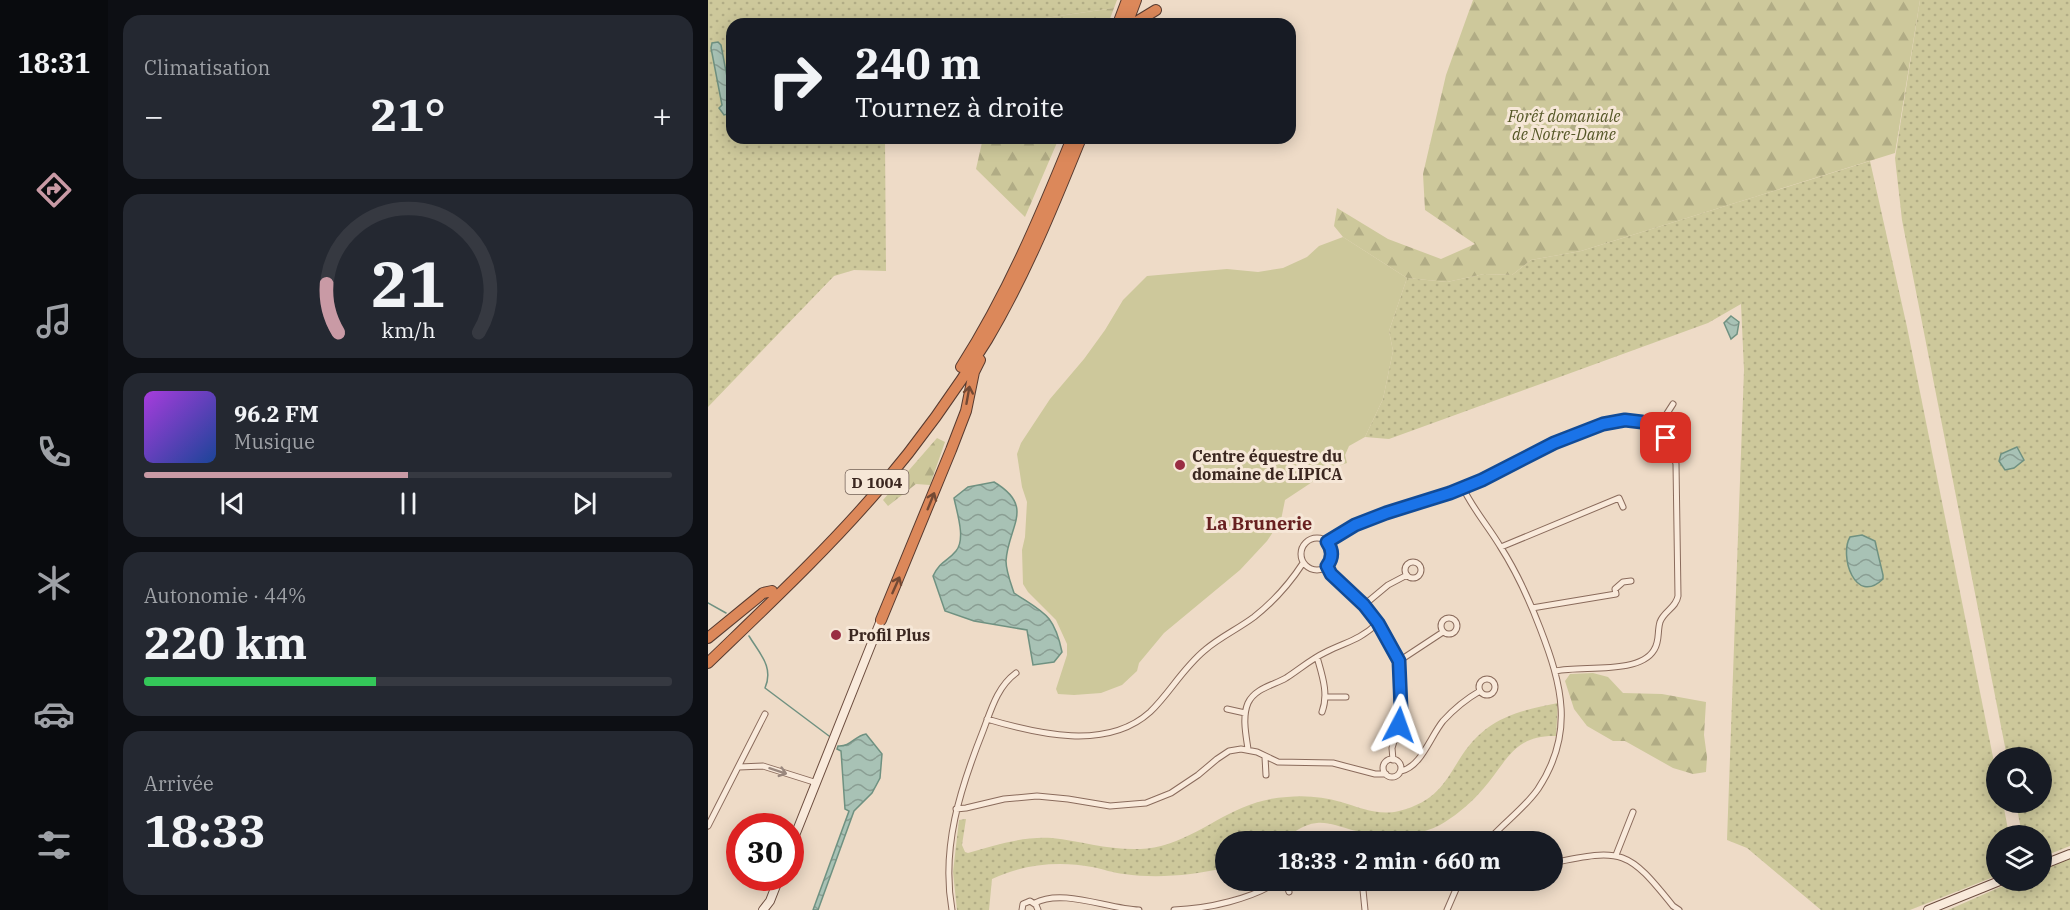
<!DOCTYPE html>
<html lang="fr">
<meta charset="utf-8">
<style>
:root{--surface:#171b24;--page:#242831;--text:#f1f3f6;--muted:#9ea1a6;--line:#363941;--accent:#c99aa5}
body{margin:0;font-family:"IBM Plex Serif",serif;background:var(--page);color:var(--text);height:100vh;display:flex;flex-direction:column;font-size:22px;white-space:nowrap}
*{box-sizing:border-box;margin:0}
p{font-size:20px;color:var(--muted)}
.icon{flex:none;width:33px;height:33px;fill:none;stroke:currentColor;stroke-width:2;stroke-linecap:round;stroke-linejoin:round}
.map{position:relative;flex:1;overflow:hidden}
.drawer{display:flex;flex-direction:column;gap:15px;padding:15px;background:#0d0f14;width:600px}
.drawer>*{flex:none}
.top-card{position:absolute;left:18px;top:18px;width:570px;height:126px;border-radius:18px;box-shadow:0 3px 15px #0003;background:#171b24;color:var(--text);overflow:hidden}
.fabs{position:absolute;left:1278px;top:747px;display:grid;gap:12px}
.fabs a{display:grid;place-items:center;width:66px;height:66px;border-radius:50%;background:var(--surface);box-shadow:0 3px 15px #0003;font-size:30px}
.speed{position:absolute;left:18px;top:813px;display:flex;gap:12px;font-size:30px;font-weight:700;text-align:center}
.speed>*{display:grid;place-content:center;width:78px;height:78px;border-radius:50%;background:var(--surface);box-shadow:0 3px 15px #0003;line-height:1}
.speed .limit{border:9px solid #d22;background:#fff;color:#111}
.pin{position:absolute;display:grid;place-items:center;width:51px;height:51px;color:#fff;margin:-26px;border-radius:12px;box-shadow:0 3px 9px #0006}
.me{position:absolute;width:66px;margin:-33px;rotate:4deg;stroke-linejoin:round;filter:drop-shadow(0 0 4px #0008)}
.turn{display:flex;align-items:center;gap:21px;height:126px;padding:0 30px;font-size:27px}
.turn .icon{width:78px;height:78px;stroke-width:2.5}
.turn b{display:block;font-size:42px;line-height:51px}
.big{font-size:45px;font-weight:700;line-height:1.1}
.drawer .widget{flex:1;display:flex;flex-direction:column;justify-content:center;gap:9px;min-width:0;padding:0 21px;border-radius:18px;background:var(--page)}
.drawer .dial{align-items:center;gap:0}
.dial svg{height:156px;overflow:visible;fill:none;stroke:var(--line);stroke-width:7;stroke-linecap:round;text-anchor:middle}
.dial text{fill:var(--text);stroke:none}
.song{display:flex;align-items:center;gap:18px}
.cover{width:72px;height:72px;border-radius:9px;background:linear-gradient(135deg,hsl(280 70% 55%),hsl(220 70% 35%))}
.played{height:6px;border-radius:3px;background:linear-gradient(90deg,var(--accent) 50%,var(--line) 50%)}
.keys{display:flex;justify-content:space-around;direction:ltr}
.heat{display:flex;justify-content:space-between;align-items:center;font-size:33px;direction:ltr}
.charge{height:9px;border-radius:4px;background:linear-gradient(90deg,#34c759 44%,var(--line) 0)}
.trip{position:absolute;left:507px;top:831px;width:348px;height:60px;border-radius:30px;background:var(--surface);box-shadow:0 3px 15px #0003;font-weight:700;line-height:60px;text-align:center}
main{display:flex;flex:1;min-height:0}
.tabs{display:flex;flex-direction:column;width:108px;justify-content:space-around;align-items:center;background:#090b0e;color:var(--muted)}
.tabs .icon{width:42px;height:42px}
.tabs .selected{color:var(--accent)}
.tabs b{font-size:27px;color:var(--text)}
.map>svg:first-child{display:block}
.grass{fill:url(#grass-dots)}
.forest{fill:url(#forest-firs)}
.park{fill:#cdc89b}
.water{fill:url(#water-waves);stroke:#6f9181;stroke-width:1.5}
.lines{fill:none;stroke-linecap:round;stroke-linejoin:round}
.stream{stroke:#6f9181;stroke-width:1.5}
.street-casing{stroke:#8a6b5c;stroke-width:7}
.secondary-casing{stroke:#6c4d3f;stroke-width:10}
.highway-casing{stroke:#583b30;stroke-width:12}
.street{stroke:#f9eadb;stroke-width:5}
.secondary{stroke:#f9eadb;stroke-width:8}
.highway{stroke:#dc885a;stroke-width:10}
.oneway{stroke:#734934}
.oneway2{stroke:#9a887e}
.route-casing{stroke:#114b97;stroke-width:15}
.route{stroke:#1a73e8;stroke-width:10}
.poi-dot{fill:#992d43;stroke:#f6e7d7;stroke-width:2}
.labels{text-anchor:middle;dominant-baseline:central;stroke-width:6;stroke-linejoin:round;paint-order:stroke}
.shield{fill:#f6e7d7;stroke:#736157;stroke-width:1.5}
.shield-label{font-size:15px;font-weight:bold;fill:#3b2720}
.park-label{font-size:16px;font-style:italic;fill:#555727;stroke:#f6e7d7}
.poi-label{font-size:16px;font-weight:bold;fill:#3b2720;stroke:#f6e7d7;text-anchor:start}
.neighbourhood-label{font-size:18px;font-weight:bold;fill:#672020;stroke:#f6e7d7}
</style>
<main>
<nav class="tabs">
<b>18:31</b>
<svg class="icon selected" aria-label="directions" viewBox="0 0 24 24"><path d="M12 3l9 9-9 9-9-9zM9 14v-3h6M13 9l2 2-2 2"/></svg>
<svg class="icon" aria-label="music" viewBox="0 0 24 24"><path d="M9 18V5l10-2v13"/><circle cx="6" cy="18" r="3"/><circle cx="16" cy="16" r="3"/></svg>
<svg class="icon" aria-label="phone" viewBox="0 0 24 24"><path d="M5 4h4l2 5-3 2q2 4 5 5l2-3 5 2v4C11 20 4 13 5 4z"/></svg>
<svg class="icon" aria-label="climate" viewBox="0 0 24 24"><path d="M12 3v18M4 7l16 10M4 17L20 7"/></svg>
<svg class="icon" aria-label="car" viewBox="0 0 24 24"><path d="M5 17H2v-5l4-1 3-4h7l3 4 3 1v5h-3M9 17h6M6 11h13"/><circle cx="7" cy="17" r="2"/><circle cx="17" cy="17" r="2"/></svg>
<svg class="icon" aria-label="filters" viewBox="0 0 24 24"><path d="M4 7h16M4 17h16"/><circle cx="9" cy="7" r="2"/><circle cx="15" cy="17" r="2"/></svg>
</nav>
<section class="drawer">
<div class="widget"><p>Climatisation</p>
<div class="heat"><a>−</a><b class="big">21°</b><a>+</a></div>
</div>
<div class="widget dial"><svg viewBox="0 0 100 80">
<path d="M14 69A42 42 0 1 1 86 69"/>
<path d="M14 69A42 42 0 0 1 8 44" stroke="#c99aa5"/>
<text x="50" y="56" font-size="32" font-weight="700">21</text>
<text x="50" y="72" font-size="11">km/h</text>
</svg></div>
<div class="widget">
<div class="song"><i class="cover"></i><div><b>96.2 FM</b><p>Musique</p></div></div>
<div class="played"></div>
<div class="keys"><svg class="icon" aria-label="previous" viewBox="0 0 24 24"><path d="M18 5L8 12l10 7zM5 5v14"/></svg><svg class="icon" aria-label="pause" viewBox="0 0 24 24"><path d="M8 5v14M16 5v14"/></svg><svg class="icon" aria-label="next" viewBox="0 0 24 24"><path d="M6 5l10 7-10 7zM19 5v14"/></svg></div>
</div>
<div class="widget"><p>Autonomie · 44%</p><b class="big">220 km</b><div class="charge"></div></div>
<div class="widget"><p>Arrivée</p><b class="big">18:33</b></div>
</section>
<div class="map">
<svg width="1362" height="910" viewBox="0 0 1362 910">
<defs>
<pattern id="grass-dots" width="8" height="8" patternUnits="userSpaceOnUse" patternTransform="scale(1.5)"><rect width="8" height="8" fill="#cdc89b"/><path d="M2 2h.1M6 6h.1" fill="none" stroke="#b1ac85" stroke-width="1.8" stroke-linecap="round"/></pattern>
<pattern id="forest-firs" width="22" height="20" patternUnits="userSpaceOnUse" patternTransform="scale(1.5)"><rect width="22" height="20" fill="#cdc89b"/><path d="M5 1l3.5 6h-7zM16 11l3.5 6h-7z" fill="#b1ac85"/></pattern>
<pattern id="water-waves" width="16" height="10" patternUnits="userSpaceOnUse" patternTransform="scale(1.5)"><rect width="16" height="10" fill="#a8c2b5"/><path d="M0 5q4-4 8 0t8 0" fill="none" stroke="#8a9e93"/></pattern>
</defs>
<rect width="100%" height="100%" fill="#eedbc7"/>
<path class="grass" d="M0,0H409L406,8L295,24H24V138H177L178,271L146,270L126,276L0,407Z
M1212,0H1362V846L1334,857V836L1314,835L1308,803L1334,802V758L1299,757L1194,220L1187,158Z
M1162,161L1199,327L1288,772V802L1295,803L1301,835L1288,836V876L1202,910H1113L1039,848L1019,840L1036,370L1033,304L1000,323L681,439L657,437L675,399L685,351L681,331L699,278L739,282L776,274L804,275L823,260L873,251Z
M850,703L848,736C805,735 799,762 775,789C764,802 751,813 737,822C710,839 674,838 644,830C632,827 621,822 609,823C594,824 584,835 572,840C563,844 529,841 518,842L517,868C484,875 450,879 416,874C405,873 395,869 384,867C351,861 315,864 284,879L281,910H249L245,872L251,820L258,819L254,845L257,852L260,853C287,845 316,836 344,838C380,842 416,855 453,846C500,833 526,800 579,797C597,795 616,797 633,802C653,808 671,816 691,811C747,797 740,758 778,729C799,713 825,708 850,703Z
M1362,858V910H1240L1306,881L1334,880V870Z"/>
<path class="forest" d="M765,0H1212L1187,153L873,251L823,260L804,275L776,274L739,282L699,278L635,237L626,226L629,208L680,239L733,259L767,244L717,210L715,174L738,75Z
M406,8L400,24H295Z
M275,138H351L317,217L268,169Z
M229,438L237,442L222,485L208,484L180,506L175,500Z
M885,673L900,677L915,693L954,694L998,702L996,735L999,757L998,772L985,774L965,768L917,741H905L879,726L866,709L857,681L862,674Z"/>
<path class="park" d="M635,237L699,278L681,331L685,351L675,399L657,437L641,446L637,455L639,463L627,467L577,500L573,520L559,541L532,570L456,633L431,663L429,671L414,685L393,693L366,695L350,694L348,689L359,655V644L348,620L320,592L315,584L314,550L317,537L319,502L314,487L309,454L313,443L342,399L376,359L397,330L415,300L439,276L519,269L550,272L575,268L599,257L611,246Z"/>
<path class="water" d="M10,42L13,45L24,103V113L16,115L11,108L14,105L3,48L4,43Z
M1023,316L1031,322L1029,334L1023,339L1016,323Z
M1309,447L1316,460L1306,468L1297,470L1291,461L1293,454Z
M286,482C328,507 300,526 298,561C298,571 303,584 306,593C336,613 346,614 354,652L346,662L325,665L319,630L266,621L237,611L225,576C233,560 239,562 248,551C258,539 249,513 246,498L260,487Z
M1154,535L1167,541L1175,575V579C1147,606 1131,556 1142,537Z
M158,734L174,754L172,778L164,793L146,811L110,910H105L141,811L137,809L133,751L129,749L130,746C143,747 146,736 158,734Z"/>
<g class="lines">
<path class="stream" d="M0,603L18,613
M41,636C52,654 66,667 57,688L121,736"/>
<g class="street-casing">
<path id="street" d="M949,429L965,404
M755,488C797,471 835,447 877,431C890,426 903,421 917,420C945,418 963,438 968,464L970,596C968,608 956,611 952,622C949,632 952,641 946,650C931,675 873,665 848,671
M593 554a16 16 0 1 1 32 0a16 16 0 1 1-32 0Z
M619,542L647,525L755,488C765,509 780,526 792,546C808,571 821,599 832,628C854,685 867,733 830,789C816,809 795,823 779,842
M793,547L911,498L915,507
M697 570a8 8 0 1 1 16 0a8 8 0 1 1-16 0Z
M619,566L623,574L656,605L670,623L691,661L694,709L691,725L684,748L685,760
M656,605L680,585L699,575
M824,608L908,594L907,589L915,582L923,581
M733 626a8 8 0 1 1 16 0a8 8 0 1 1-16 0Z
M609,657C614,675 621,694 614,712
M691,661L735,632
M771 687a8 8 0 1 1 16 0a8 8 0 1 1-16 0Z
M617,697H638
M519,709L537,713
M279,719C329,734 399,751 442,712C462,693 474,669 497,650C512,637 530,629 546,617C565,602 582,583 595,563
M540,749C538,735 534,717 540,703C547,688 566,685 578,678C592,669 603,659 618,652C640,641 650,641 670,623
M557,757L558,775
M675 768a9 9 0 1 1 18 0a9 9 0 1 1-18 0Z
M31,767L55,766L109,783
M693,771C713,767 722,737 735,721C746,709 758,699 772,691
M248,809L258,808L296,799L329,796L360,799L402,806L438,803L463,793L490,775L509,759L521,751L533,749L549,752L570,762L625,763L667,774H678
M0,826L57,714
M908,855L925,812
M844,863C915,848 920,850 965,906L971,910
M577,880L581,892
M723,880L748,887
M327,903C354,888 400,909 431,910
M244,910C233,848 252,789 275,731C283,710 289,687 308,673
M314,910L315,904L322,901L328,905L330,910
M466,910C499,909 545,899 572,880
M657,910L655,890L659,880
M739,910L752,880"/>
</g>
<g class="secondary-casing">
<path id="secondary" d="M82,848L173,620
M1334,865L1362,854
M55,910L62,901L71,878
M1220,910L1294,880"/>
</g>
<g class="highway-casing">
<path id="highway" d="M410,24L419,0
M419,24L428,0
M425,24L448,10
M253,367C299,295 332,217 364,138
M173,620L243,450L258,411L266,372L272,360
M0,638L55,593L64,591
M0,663C59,606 119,550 172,488C211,442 247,392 279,340C317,276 345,207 373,138"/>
</g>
<use href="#street" class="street"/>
<use href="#secondary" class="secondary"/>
<use href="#highway" class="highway"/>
</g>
<defs><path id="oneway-shaft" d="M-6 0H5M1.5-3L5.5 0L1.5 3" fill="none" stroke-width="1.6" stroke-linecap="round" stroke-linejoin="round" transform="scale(1.5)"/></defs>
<g class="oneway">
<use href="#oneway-shaft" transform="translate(260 395) rotate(-80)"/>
<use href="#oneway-shaft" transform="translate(223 501) rotate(-68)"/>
<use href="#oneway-shaft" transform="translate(188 585) rotate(-66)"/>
</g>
<use class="oneway2" href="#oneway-shaft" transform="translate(70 771) rotate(18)"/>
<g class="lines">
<g class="route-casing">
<path id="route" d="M691,725L693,709L691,661L670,623L656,605L623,574L619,566C625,558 625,550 619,542L647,525L678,513L742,493L774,480L846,443L895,424L917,420L934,422L949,429L958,438"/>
</g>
<use href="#route" class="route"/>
</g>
<g class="poi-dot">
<circle cx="472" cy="465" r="6"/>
<circle cx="128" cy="635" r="6"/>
</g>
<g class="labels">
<rect class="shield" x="137.5" y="470" width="63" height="24" rx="4.5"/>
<g class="shield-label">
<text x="169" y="482">D 1004</text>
</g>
<g class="park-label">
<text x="856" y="116">Forêt domaniale<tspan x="856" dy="18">de Notre-Dame</tspan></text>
</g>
<g class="poi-label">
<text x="484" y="456">Centre équestre du<tspan x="484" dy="18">domaine de LIPICA</tspan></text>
<text x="140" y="635">Profil Plus</text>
</g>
<g class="neighbourhood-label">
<text x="551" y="523">La Brunerie</text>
</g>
</g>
</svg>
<div class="fabs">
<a><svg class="icon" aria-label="search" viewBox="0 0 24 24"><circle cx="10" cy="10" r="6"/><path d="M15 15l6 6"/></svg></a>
<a><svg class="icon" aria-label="layers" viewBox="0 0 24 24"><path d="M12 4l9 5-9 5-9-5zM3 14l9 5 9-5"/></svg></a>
</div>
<div class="speed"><div class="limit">30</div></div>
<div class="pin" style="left:958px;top:438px;background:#d93025"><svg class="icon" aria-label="arrive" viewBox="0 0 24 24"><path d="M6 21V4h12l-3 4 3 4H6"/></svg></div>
<svg class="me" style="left:691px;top:725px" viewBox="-20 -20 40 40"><path d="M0-17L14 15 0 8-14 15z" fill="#1a73e8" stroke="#fff" stroke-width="4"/></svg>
<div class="trip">18:33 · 2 min · 660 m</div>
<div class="top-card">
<div class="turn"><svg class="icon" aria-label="right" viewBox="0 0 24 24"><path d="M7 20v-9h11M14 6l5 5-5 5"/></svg><div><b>240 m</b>Tournez à droite</div></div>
</div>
</div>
</main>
